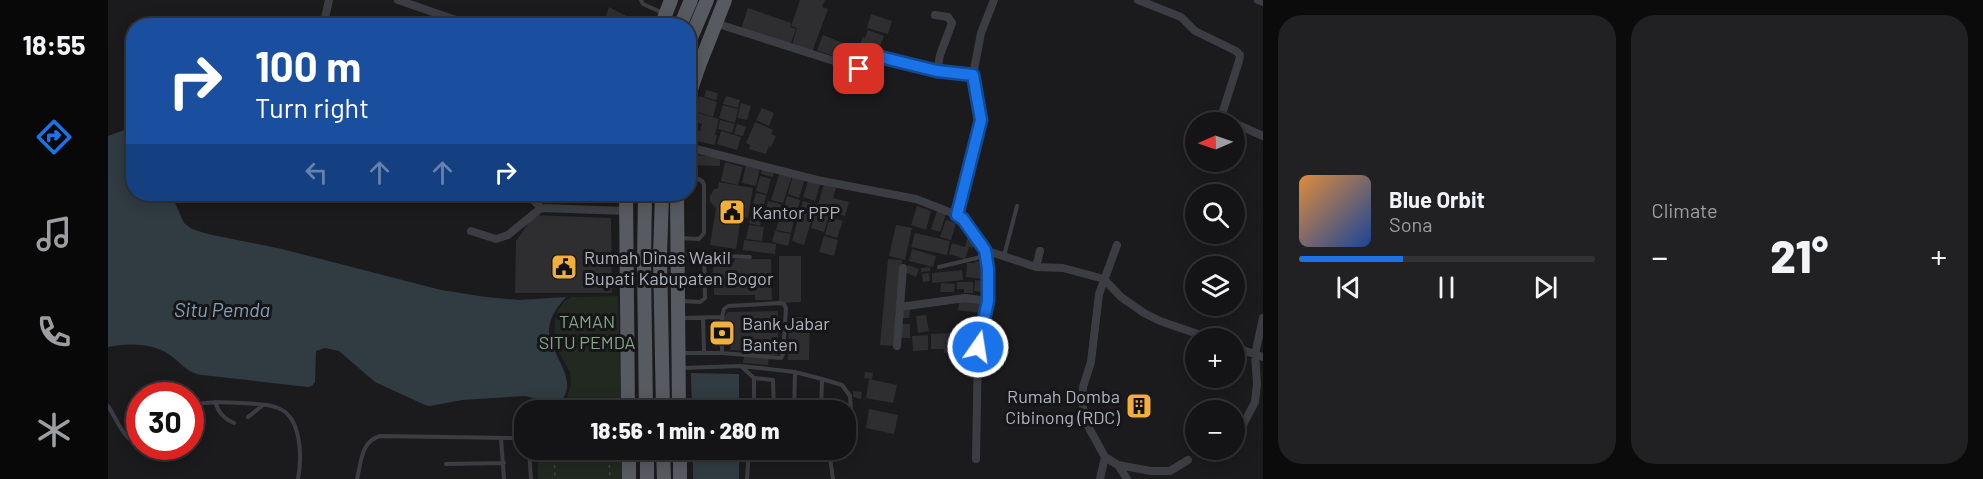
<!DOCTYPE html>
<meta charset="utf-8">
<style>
:root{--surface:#141416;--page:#212123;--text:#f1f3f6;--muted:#9d9ea1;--line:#333335;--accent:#1a73e8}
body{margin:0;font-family:Barlow,sans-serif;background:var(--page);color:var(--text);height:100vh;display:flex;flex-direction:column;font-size:22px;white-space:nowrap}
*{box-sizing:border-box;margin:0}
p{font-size:20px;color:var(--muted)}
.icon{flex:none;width:33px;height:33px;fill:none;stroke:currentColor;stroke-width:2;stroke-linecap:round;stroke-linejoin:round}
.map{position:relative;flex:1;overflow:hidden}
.panel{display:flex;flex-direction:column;gap:15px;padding:15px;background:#0b0b0c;width:720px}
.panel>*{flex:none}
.guide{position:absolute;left:18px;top:18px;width:570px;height:183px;border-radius:24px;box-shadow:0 3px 15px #0003,0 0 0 2px var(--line);background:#1a4fa0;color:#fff;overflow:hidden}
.needle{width:39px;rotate:268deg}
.fabs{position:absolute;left:1077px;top:112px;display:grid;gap:12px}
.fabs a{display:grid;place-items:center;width:60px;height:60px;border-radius:50%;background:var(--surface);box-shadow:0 3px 15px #0003,0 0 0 2px var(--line);font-size:30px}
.speed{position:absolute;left:18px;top:382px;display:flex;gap:12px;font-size:30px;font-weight:700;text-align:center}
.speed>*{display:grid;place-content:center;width:78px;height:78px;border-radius:50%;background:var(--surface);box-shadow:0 3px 15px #0003,0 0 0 2px var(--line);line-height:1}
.speed .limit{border:9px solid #d22;background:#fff;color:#111}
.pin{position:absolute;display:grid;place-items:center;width:51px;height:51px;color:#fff;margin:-26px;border-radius:12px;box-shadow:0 3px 9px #0006}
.me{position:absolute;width:66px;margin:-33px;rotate:13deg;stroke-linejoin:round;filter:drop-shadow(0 0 4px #0008)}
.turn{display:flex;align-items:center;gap:21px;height:126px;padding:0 30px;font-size:27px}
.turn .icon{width:78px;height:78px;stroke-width:2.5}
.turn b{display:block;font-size:42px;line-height:51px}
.lanes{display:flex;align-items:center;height:57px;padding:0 30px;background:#0003;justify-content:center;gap:30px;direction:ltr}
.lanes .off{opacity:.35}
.big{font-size:45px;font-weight:800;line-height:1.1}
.panel .card{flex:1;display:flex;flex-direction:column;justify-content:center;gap:9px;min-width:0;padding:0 21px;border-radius:24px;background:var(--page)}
.song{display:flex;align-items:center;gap:18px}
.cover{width:72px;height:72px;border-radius:9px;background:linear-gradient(135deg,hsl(30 70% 55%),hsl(220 70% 35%))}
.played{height:6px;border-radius:3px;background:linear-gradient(90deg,var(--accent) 35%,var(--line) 35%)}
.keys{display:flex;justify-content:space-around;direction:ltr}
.heat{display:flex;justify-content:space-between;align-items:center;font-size:33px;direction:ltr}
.panel .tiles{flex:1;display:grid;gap:15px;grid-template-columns:repeat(2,1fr)}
.trip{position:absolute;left:406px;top:400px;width:342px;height:60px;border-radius:24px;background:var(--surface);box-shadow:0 3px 15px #0003,0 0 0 2px var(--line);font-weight:800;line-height:60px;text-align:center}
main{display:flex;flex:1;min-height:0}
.menu{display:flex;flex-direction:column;width:108px;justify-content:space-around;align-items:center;background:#080809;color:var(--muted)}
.menu .icon{width:42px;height:42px}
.menu .current{color:var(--accent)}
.menu b{font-size:27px;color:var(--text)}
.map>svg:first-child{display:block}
.green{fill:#212921}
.water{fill:#303b42}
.building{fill:#2e2e31}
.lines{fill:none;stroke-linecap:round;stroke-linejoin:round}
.path{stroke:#424449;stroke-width:1.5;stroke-dasharray:3 4.5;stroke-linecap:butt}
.service{stroke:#3c3d42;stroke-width:4}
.minor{stroke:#3c3d42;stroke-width:8}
.primary{stroke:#585a61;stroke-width:14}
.route-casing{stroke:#114b97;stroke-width:15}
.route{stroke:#1a73e8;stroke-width:10}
.labels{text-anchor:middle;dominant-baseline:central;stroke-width:6;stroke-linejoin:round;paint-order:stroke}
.poi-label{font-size:18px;fill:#aeb3bd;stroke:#161618;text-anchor:start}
.park-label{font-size:18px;fill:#85a786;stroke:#161618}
.water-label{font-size:20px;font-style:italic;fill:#85a1b7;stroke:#161618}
</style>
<main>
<nav class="menu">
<b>18:55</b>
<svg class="icon current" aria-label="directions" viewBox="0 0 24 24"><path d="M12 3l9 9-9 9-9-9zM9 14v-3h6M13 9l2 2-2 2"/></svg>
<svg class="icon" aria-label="music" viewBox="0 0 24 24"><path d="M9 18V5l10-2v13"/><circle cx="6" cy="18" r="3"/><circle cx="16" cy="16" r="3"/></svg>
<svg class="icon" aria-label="phone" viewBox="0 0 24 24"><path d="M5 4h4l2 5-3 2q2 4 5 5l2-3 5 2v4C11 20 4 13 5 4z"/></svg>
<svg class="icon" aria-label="climate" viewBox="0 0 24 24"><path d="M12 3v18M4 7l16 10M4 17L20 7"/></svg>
</nav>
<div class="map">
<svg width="1155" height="479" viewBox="0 0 1155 479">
<rect width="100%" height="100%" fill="#1b1b1d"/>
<path class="green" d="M510,296L513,411H429L430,403L452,406L458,400L463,384L462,372L450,351L446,337L447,321L450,310L457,301L464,297Z
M430,450H514L515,479H430Z"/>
<path class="water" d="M25,127L26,194H63L76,223L84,229L100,234L174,249L333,290L378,297L411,300L458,297C450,306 442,316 441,330C441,355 475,382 450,404L417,396L354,400L322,406L317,405L267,382L231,351L217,348L208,351L207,382L204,386L200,387L94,375C77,372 75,364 62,355C45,343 19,343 0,347V136Z
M583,373L631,374V411H584Z
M585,450H631V479H585Z"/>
<path class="building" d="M692,0H717L714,7L720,9L704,52L684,45L689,28L683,26Z
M501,7L538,26H494Z
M640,8L683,23L682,27L688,29L682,46L633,29Z
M763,14L784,21L780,34L759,28Z
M760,30L776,36L769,53L751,46L755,37L757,38Z
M715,35L745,47L763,52L758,60L750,66L709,50Z
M598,90L610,93L608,100L596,97Z
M591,96L609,102L605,117L587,111Z
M618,96L632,100L630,108L615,104Z
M633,103L643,106L639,120L629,118Z
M615,105L630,109L627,123L611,118Z
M654,108L666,113L661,126L648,120Z
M590,113L611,119L607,135H609L607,145L584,140L587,130L592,131L594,124L588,122Z
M612,120L627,124L624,133L610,129Z
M647,122L665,130L663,134L668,136L663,147L661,146L658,154L641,149L642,145L638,143Z
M629,124L638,127L635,136L626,134Z
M613,131L633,137L629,150L609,144Z
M585,155L612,157V166L585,165Z
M617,162L635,167L630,185L613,181Z
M638,164L652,167L648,186L634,183Z
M654,167L666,170L665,177L653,174Z
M672,172L684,176L675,203L663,200Z
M685,175L697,179L691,198L680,194Z
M652,176L663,179L659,194L648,191Z
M700,181L712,185L707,201L695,197Z
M611,182L645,188L640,218L633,217L628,249L602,245L608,208L602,202V196L606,189L610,188Z
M716,184L728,188L725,198L741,202L737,216L709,208Z
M648,193L658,195L655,209L644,207Z
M679,196L692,200L689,211L676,208Z
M660,201L673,204L669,221L662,220L664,212L658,210Z
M695,201L708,205L696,245L684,241Z
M809,206L823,211L818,230L803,225Z
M674,208L688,212L683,233L668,230Z
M709,208L722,212L716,232L703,228Z
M645,209L655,211L652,226L641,223Z
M829,211L838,214L832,232L823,229Z
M426,215L503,218L504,293H407L408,241Z
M722,217L735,221L729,238L717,234Z
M838,220L848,223L843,240L832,237Z
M641,225L656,227L654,241L638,239Z
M788,225L804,228L797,260L781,256Z
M667,231L683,234L680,246L664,242Z
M807,233L842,241L839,255L803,247Z
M716,236L730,240L726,256L711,252Z
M859,239L866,241L865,248L861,247L857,259L841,254L844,243L857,247Z
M636,240L668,244L667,254L635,250Z
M804,249L828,256L825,267L801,261Z
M671,256H693V302L671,303Z
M627,259H663L664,300H647V295H606L605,262H626Z
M780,259L794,260L786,346L772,345Z
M867,261L876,262L875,279L858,277L859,263H867Z
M800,265L811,269L808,277L797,272Z
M822,267V271L813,272V268Z
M854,270L855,280L824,283V273Z
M821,273L822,281L815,282L814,274Z
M867,280L877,281L876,292L866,291Z
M849,282H865V293H856V289H849Z
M833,283L847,284L846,292H832Z
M852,300L872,303L871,313L850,310Z
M793,309H802L801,318H793Z
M670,311V355H661L660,365L635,363L637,351L622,350V338H616V317L620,312Z
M818,315L821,331L810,333L808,316Z
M681,317H702L701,360H680Z
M792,324H802V338H792Z
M864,327V354H850V341H846V328Z
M843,333V343H848L849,353H836V349H823V334Z
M820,335V350L805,351L804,336Z
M757,372L765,373L764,379L756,378Z
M761,379L789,385L785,403L758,398Z
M745,391L754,392L753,399L745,397Z
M1024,395L1041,398L1038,417L1021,415Z
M761,409L790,415L786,434L758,428Z"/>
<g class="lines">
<path class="path" d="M446,450L447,479
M499,450L502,471L501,479"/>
<path class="service" d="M533,0L535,4L555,13
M572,238L591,239L596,233V184C593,178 587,178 580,178
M574,254L642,257
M896,256L909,206
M831,267L877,256
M574,301L592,302L597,298L596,255
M572,318L614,317V353H574
M595,318L596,352
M614,353L673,358L675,354L678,308L676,304L672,303L620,306L616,309L614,317
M634,367L646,378V411
M574,368L633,366L687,372L714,379L734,385L742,396L743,413L738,418
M646,378L665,380L666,411
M107,402C111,413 115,418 126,423
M0,406C9,419 15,440 32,445
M82,406C99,401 116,402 133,403C145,404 159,403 170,408C194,417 194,458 190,479
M686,411L687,372
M713,411L714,379
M140,417L155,405
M393,438L396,479
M421,450L423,479
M721,450L725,479
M338,464L396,463
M249,479C253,463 253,441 272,436L408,438L417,440
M639,479L641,450"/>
<path class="minor" d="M290,0L365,26
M1030,0L1073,17L1087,31L1128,51L1132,55L1131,61L1114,114L1117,119L1126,123
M1150,0L1155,2
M827,15L840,17L844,23L832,55L829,71
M607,23L751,69L757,68L767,58H772L829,71L865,75
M215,26L221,0
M1126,123L1155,136
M580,147L709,180L808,199L849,215L855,219L877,250L880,269V301L870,347L868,459
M420,194L433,208
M849,215L873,120L865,75L873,33L886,0
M363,231L388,239L400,235L433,208L518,211
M1009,245L991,294L983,362L975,387V410L981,428L997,457L1010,465L1043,471H1062L1080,460
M877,250L928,267L955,268L996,279L1013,297L1036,313L1052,321L1104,339
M928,267L932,251
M792,307L857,298L880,301
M789,346L795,268
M1126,347L1155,357
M1126,442L1147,402L1149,384L1147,354L1155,318
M1010,465L1019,479
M992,479L997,457"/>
<path class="primary" d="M553,26L563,0
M572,26L583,0
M580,45L599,0
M580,98L591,66L617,0
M518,194L520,411
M537,194L536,265L538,411
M554,194L552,256L555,411
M569,194L571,411
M521,450V479
M539,450V479
M555,450L556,479
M572,450V479"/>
</g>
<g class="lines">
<g class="route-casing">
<path id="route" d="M751,69C760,68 763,59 772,57L829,71L865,75L873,120L849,215L855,219L877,250L880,269V301L870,347"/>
</g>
<use href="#route" class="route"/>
</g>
<defs>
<g id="civic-square" transform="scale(1.35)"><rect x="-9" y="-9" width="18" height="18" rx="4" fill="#f3af3e" stroke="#161618"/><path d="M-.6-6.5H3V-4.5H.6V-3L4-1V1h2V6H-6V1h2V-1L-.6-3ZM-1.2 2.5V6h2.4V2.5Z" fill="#111"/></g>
<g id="bank-square" transform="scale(1.35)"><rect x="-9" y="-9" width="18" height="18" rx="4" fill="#f3af3e" stroke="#161618"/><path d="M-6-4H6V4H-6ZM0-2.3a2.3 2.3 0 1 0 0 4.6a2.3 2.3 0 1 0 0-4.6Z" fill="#111"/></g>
<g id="building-square" transform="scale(1.35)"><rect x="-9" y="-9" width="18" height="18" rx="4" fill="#f3af3e" stroke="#161618"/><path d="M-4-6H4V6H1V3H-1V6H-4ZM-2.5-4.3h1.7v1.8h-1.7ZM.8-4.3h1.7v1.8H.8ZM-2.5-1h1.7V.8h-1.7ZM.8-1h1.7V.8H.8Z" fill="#111"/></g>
</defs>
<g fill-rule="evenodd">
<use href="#civic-square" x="624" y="212"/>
<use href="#civic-square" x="456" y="267"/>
<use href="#bank-square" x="614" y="333"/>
<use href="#building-square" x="1031" y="406"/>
</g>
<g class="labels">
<g class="poi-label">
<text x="644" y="212">Kantor PPP</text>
<text x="476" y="257">Rumah Dinas Wakil<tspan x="476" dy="21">Bupati Kabupaten Bogor</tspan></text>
<text x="634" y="323">Bank Jabar<tspan x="634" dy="21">Banten</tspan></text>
<text x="1012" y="396" text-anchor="end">Rumah Domba<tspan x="1012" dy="21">Cibinong (RDC)</tspan></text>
</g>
<g class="park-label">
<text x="479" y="321">TAMAN<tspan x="479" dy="21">SITU PEMDA</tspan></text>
</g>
<g class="water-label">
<text x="114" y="309">Situ Pemda</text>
</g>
</g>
</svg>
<div class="fabs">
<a><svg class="needle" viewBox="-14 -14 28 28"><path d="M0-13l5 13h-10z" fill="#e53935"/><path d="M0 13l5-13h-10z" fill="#9d9ea1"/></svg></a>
<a><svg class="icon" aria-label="search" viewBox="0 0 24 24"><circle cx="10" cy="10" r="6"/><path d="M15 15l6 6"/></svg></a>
<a><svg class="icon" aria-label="layers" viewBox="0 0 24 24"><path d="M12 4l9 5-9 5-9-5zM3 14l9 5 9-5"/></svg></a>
<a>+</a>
<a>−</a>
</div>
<div class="speed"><div class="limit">30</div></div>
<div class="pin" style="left:751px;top:69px;background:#d93025"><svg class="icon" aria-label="arrive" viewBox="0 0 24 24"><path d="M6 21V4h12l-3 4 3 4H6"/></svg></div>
<svg class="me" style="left:870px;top:347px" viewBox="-20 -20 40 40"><circle r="17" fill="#1a73e8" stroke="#fff" stroke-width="3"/><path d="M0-11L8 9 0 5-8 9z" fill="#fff"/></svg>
<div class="trip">18:56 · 1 min · 280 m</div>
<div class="guide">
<div class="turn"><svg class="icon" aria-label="right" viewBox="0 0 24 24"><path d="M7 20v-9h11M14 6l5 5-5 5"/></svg><div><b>100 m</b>Turn right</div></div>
<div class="lanes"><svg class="icon off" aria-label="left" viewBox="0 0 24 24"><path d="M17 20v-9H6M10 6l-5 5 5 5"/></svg><svg class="icon off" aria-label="ahead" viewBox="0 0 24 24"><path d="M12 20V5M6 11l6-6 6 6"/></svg><svg class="icon off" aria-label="ahead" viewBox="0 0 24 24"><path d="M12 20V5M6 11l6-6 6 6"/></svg><svg class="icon" aria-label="right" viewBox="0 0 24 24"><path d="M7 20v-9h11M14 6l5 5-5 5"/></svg></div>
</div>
</div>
<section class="panel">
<div class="tiles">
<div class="card">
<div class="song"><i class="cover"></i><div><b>Blue Orbit</b><p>Sona</p></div></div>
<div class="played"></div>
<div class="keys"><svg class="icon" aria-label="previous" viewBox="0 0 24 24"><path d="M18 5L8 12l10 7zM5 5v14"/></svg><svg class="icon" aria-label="pause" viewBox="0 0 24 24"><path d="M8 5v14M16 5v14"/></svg><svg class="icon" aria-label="next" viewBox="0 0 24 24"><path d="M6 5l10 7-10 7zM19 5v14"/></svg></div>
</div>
<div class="card"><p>Climate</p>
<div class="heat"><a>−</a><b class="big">21°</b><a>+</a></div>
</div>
</div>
</section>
</main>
